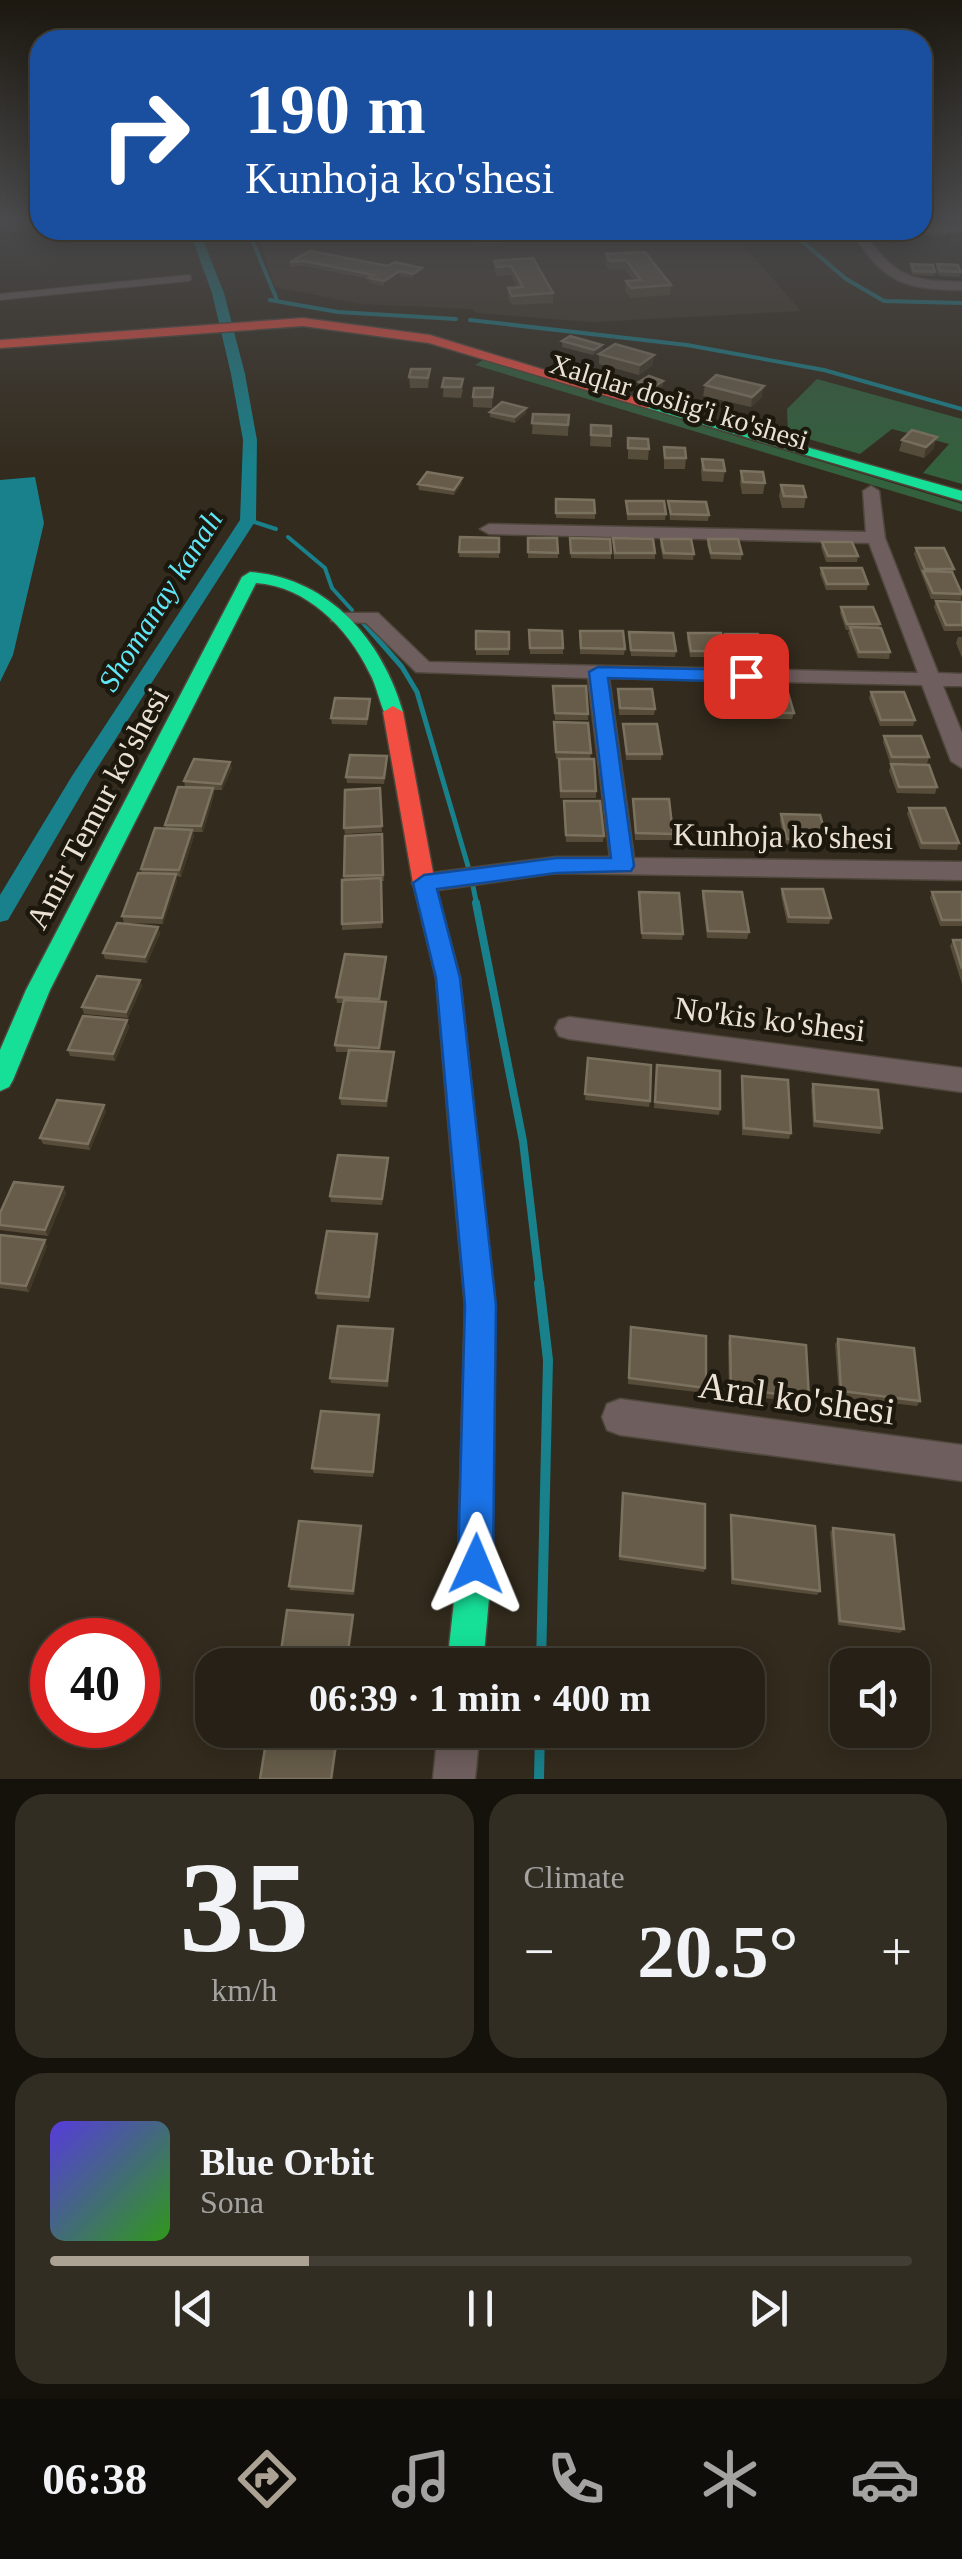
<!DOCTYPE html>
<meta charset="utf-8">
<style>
:root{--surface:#262016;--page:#322d23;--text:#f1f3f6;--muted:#a4a3a1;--line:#423e35;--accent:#aba294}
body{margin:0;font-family:Georgia,serif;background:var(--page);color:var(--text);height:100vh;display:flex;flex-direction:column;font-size:38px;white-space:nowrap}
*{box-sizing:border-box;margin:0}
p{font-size:32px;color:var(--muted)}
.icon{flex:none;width:55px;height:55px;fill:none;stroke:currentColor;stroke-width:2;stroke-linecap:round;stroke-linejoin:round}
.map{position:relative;height:1779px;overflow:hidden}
.side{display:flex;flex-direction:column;gap:15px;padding:15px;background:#15120c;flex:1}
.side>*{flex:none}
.guide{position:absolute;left:30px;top:30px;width:902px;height:210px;border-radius:30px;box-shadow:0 5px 25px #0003,0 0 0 2px var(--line);background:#1a4fa0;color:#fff;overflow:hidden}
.controls{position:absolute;left:830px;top:1648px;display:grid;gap:20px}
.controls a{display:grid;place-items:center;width:100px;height:100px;border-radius:20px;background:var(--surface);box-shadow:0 5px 25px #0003,0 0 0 2px var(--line);font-size:50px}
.speed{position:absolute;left:30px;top:1618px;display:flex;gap:20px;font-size:50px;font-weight:700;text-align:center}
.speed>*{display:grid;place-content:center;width:130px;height:130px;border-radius:50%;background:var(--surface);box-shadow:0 5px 25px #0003,0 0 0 2px var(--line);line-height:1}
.speed .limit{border:15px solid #d22;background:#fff;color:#111}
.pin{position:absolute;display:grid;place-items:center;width:85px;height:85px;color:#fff;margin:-42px;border-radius:20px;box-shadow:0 5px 15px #0006}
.me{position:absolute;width:110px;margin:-55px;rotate:1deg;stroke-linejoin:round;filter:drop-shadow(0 0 8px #0008)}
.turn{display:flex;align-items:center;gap:35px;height:210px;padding:0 50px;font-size:45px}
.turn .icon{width:130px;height:130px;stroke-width:2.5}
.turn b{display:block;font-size:70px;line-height:85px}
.big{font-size:75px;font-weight:700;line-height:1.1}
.side .widget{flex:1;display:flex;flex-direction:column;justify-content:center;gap:15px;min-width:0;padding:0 35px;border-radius:30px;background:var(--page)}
.side .dial{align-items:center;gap:0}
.dial b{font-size:130px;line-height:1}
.song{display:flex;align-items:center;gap:30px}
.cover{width:120px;height:120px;border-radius:15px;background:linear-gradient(135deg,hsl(250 70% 55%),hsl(110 70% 35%))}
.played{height:10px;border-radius:5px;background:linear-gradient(90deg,var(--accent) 30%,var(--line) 30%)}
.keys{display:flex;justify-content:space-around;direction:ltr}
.heat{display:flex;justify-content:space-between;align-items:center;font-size:55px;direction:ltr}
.side .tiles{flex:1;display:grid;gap:15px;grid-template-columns:1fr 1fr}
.widget:last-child{grid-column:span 2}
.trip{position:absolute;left:195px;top:1648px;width:570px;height:100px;border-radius:30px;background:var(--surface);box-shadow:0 5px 25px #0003,0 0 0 2px var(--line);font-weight:700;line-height:100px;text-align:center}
.menu{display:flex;height:160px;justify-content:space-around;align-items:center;background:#0f0d09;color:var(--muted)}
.menu .icon{width:70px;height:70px}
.menu .selected{color:var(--accent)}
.menu b{font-size:45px;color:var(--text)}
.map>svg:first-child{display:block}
.education{fill:#423829}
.green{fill:#33603d}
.water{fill:#19818b}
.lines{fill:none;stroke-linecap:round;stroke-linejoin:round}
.stream-far3{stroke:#19818b;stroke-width:4}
.stream-far2{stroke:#19818b;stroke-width:5}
.stream-far1{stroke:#19818b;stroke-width:8}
.stream{stroke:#19818b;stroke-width:10}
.canal{fill:#19818b;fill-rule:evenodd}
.lane-casing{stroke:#4f473c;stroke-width:8}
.street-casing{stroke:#4f473c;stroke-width:3}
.fast-casing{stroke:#4f473c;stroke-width:3}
.jam-casing{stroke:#4f473c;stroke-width:3}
.lane{stroke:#6e5e5d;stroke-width:6}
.street{fill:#6e5e5d;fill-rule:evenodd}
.fast{fill:#16e098;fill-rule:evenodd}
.jam{fill:#f24e42;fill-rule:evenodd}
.wall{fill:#564c39}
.shaded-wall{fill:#413827}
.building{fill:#665c49;stroke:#7b715f;stroke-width:2.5}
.route{fill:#1a73e8;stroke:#114b97;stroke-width:2.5}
.labels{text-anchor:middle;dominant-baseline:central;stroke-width:9;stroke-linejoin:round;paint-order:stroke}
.far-street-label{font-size:28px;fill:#ebe2d4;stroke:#1d180d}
.far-water-label{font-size:30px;font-style:italic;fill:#5fe7f8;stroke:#1d180d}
.street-label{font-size:32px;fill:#ebe2d4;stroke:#1d180d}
.near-street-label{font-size:38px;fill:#ebe2d4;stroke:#1d180d}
</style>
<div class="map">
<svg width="962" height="1779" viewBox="0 0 962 1779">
<rect width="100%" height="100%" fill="#332b1d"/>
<path class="education" d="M257,230H730L801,311L593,322L477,313L472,309L361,304L275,287Z"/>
<path class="green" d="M483,360L962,504V512L475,365Z
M817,379L962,419V484L923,473L949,444L892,429L860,454L788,433L787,409Z"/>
<path class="water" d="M35,477L44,523L13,655L0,682V480Z"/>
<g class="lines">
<path class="stream-far3" d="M248,230L277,300
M789,230L846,279L884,301L962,303
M270,300L338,312L456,319
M470,320L687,345L824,370L962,409
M248,520L276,529
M288,537L325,568L332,588L352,610"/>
<path class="stream-far2" d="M361,620L402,667L417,692L468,866
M473,886L477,906"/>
<path class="stream-far1" d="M476,903L523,1141L540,1286"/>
<path class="stream" d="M539,1283L548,1360L541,1665
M539,1779L540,1730"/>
<path class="canal" d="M189,230H199L224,293L245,374L257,440L256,520L92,776L8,920L0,922V895L72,776L240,520L243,440L231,374L212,293Z"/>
<g class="lane-casing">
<path id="lane" d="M0,297L188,278"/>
</g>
<g class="street-casing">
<path id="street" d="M922,224H962V232L920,230Z
M850,230H862C894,276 907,281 962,282V290C900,289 885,282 850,230Z
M871,486L879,491L885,538L938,673L962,674V686H943L962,733V768L951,761L922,685L609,678L634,858L962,862V880L556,873L424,892L415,889L412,883L415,877L424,874L556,857H610L588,678L416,672L366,623L331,621V613H378L429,662L918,673L869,543L489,534L480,529L489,524L866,532L863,491Z
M569,1017L962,1068V1092L569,1039L559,1036L555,1028L559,1020Z
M620,1399L962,1445V1481L620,1435L607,1430L602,1417L607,1404Z
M438,1730H480L475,1779H433Z"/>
</g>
<g class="fast-casing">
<path id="fast" d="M647,402L962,491V501L647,408Z
M250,572C328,578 382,639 403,712L400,716H386C379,702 377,686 369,672C348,628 306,586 256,583L50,990L13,1080L9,1087L0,1091V1050L26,990L242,577Z
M467,1165L477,1168L481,1177L495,1305L492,1565L483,1665H447L458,1565L465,1305L453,1177L457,1168Z"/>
</g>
<g class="jam-casing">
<path id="jam" d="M303,318L430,335L659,405L647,408L429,343L303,326L0,348V340Z
M393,706L403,712L435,883L460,978L481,1177L477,1186L467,1189L457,1186L453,1177L436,978L413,883L383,712Z"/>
</g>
<use href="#lane" class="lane"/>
<use href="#street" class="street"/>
<use href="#fast" class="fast"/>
<use href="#jam" class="jam"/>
</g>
<path class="wall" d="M924,225L947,232L946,236H926L923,230Z
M463,230H506L505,232H501L505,239V244L474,245L469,233H464Z
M310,251L422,273L413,278L400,276L384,286L369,283V279L305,266L290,267V262Z
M645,252L671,285L670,295L630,298L625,291L626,281H634L625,269L610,270L605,264L606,254Z
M533,258L553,293V303L512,305L508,297V288L517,287L511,275L497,276L494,270V261Z
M911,264L935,272L934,276L913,275L910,269Z
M937,264L961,272L960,277L939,276L936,269Z
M562,341L602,345V350L593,355L562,347Z
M599,354L653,365L639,375L599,364Z
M430,369L428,388H410L409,377Z
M444,378L463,389L461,398L443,397Z
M663,381V386L653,392L638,387L639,382Z
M705,385L762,397L751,407L703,396Z
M493,388L492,408L473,407V397Z
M490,412L526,413L515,423L490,417Z
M533,414L569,415L568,436L532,434Z
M591,425L611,426V447L590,446Z
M628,438L649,449L648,460L628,459Z
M902,440L934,448L924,458L899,451Z
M664,447L686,458L685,469H664Z
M702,459L725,471L723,482L702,481L701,471Z
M741,471L765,483L763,494H742L740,483Z
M462,483L454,495L419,490L418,484Z
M781,485L806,497L804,508H782L779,496Z
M556,499L595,513V519L556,518Z
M626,501L666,514L665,520H627Z
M668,501L709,515L708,521L670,520Z
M460,537L499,538V558L459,557Z
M528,538H557L558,558H528Z
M570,538L611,553V559L571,558Z
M613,538L655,553V559H614Z
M661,539L694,554L693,560L663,559L660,545Z
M708,539L742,554L741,560L711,559L707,545Z
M822,542L858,556L857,562H826L821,547Z
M916,548L954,569L953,573L962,592L961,600L931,599L914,554Z
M821,568L868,584L867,590H826L820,574Z
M936,601L962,602V631H944L934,607Z
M841,607L880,624L879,628L890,652L889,659L858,658L848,633L849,630H846L840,613Z
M529,630L563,648V654H530Z
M476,631L509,632V655H476Z
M580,631L625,649L624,655L580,654Z
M629,632L676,651L675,657L631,656Z
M688,633L725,651L724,657H690L687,639Z
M725,634L762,652L761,658H728L724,640Z
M958,637H962V658L956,643Z
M618,689L655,709L654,715H619Z
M553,692L588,714V720H555Z
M871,692L915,720L913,726H880L869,698Z
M753,693L794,713L792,719H757L752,699Z
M370,699L367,725L332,724L331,718Z
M623,724L662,754L661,760H626Z
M554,729L591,753L590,759H556Z
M884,736L929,757L927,764L890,763L883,742Z
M559,759L596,791V798H560Z
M387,762L384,784L347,783L346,777Z
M891,764L937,787L935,794L897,793L889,771Z
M232,768L222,790H214V795L203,832H193L194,836L181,877L176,876L177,881L163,924L124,923L122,916L142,873L141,869L166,829L165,825L185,787L184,781Z
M380,788L382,832L345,834L344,828Z
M633,799L673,834L672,840H635Z
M564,801L604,836L603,842H566Z
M909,808L959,843L957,850L920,849L907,814Z
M781,814L827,839L825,846L785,845L780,821Z
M382,834L384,881H381L382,928L342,930L345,836Z
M782,889L831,918L829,924L787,923L781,895Z
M703,891L749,932L747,939L707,938L702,897Z
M639,892L683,934L682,940L642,939Z
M932,892H962V926H940L930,898Z
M158,927L160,934L147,963L105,959L103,953Z
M953,940H962V984L950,946Z
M386,957V963L380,1002L387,1008L380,1051L394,1058L387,1107L341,1105L340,1098L349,1052H336L335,1045L343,1003H337L336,997Z
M140,980L142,986L128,1018L84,1014L82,1007Z
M127,1020L129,1027L115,1061L70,1056L68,1050Z
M588,1058L650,1101L649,1107L585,1100Z
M657,1065L720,1109L719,1115L654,1108Z
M742,1076L791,1133L789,1139L742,1135L741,1082Z
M813,1084L882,1128L880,1134L813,1127L811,1090Z
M106,1111L90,1150L43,1144L40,1138Z
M388,1164L382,1205L331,1202L330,1196Z
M63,1187L66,1193L48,1236L0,1230V1213Z
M0,1235L47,1246L29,1292L0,1288Z
M378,1240L369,1302L317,1299L316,1293Z
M631,1327L706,1388L705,1393L628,1384Z
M393,1329L388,1387L331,1383L330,1378Z
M730,1336L809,1398L807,1403L729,1394L728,1342Z
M838,1339L920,1401L917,1406L839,1397L835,1344Z
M380,1420L373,1477L314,1473L312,1468Z
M623,1493L705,1568L704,1572L619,1560Z
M731,1515L820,1591L817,1595L731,1584L730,1520Z
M361,1526L362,1531L354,1595L290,1590L289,1586Z
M833,1528L904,1629L900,1633L838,1625L830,1532Z"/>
<path class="shaded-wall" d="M422,268V273L413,278V274Z
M400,271V276L384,286V281Z
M602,345V350L593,355L594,350Z
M654,355L653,365L639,375L640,365Z
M663,381V386L653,392V387Z
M764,386L762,397L751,407L752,397Z
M526,408V413L515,423V417Z
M937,437L934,448L924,458L926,447Z
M462,478V483L454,495V490Z
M230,762L232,768L222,790L221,784Z
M213,788L214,795L203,832L201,826Z
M192,830L194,836L181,877L179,870Z
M176,874L177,881L163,924L162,918Z
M158,927L160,934L147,963L145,957Z
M386,957V963L380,1005L379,999Z
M140,980L142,986L128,1018L126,1012Z
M386,1002L387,1008L380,1054L379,1048Z
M127,1020L129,1027L115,1061L113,1054Z
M394,1052V1058L387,1107L386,1101Z
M104,1105L106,1111L90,1150L88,1144Z
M63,1187L66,1193L48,1236L45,1230Z
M377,1234L378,1240L369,1302V1297Z
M45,1240L47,1246L29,1292L26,1286Z
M379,1415L380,1420L373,1477V1472Z
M361,1526L362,1531L354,1595L353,1591Z
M353,1615L354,1619L348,1665H346Z
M338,1730H339L333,1779H331Z"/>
<path class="building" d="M924,225L944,226L947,232L927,231Z
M470,230H500L505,239L474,241Z
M310,251L388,266L395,262L422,268L413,274L400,271L384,281L369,278L374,275L304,261L290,262Z
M645,252L671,285L631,288L626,281L641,280L626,260L610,261L606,254Z
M533,258L553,293L512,296L508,288L523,287L511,266L497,267L494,261Z
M911,264L933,265L935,272L914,271Z
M937,264L958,265L961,272L940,271Z
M570,336L602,345L594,350L562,341Z
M615,344L654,355L640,365L599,354Z
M411,369H430L428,378L409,377Z
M716,375L764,386L752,397L705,385Z
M649,376L663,381L653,387L639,382Z
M444,378L463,379L461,387H442Z
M474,388H493L492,397H473Z
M502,402L526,408L515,417L490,412Z
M533,414L569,415L568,425L532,423Z
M591,425L611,426V436L591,435Z
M912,430L937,437L926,447L902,440Z
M628,438L648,439L649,449L628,448Z
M664,447L685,448L686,458H665Z
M702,459L723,460L725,471L704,470Z
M741,471L763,472L765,483L743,482Z
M427,472L462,478L454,490L418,484Z
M781,485L803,486L806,497L784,496Z
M556,499L594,500L595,513H556Z
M626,501H664L666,514H628Z
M668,501L706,502L709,515L671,514Z
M460,537L499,538V552H459Z
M528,538H557L558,553L528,552Z
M570,538L610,539L611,553H571Z
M613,538L653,539L655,553H615Z
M661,539H691L694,554L664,553Z
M708,539H738L742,554L711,553Z
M822,542H852L858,556H828Z
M916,548H944L954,569H925Z
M821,568H862L868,584H827Z
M923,571L952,572L962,594L933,593Z
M936,601L962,602V625H946Z
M841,607H873L880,624H847Z
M850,627L881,628L890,652H859Z
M529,630L562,631L563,648H530Z
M476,631L509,632V649H476Z
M580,631H623L625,649L581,648Z
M629,632L673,633L676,651L631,650Z
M688,633H721L725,651H691Z
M725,634H758L762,652H729Z
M553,686H586L588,714L555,713Z
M618,689H652L655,709L620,708Z
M871,692H904L915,720H881Z
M753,693H788L794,713H758Z
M335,698L370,699L367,719L331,718Z
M554,722L588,723L591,753L556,752Z
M623,724H657L662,754H627Z
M884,736H921L929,757H892Z
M350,755L387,756L384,778L346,777Z
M194,759L230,762L221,784L184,781Z
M559,759H594L596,791H561Z
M891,764L929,765L937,787H899Z
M178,787L213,788L201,826L165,825Z
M380,788L382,826L344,828L345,790Z
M633,799H669L673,834L636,833Z
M564,801H600L604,836L566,835Z
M909,808H945L959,843H922Z
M781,814L820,815L827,839H787Z
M155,828L192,830L179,870L141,869Z
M382,834L383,875L344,876L345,836Z
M138,873L176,874L162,918L122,916Z
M381,878L382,922L342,924V880Z
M782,889H823L831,918L789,917Z
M703,891L742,892L749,932L708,931Z
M639,892L679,893L683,934L642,933Z
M932,892H962V920H942Z
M117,923L158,927L145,957L103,953Z
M953,940H962V969Z
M345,954L386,957L379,999L336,997Z
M97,976L140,980L126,1012L82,1007Z
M344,1000L386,1002L379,1048L335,1045Z
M83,1016L127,1020L113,1054L68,1050Z
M349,1050L394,1052L386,1101L340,1098Z
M588,1058L651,1065L650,1101L585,1094Z
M657,1065L720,1071V1109L655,1102Z
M742,1076L788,1080L791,1133L744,1128Z
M813,1084L878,1090L882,1128L815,1121Z
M57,1100L104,1105L88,1144L40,1138Z
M338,1155L388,1158L382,1199L330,1196Z
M14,1182L63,1187L45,1230L0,1225V1213Z
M327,1231L377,1234L369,1297L316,1293Z
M0,1235L45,1240L26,1286L0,1283Z
M338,1326L393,1329L387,1381L330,1378Z
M631,1327L706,1336V1388L629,1378Z
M730,1336L806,1345L809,1398L731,1388Z
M838,1339L914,1348L920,1401L841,1391Z
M321,1411L379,1415L373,1472L312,1468Z
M623,1493L705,1504V1568L620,1556Z
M731,1515L815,1526L820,1591L733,1579Z
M299,1521L361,1526L353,1591L289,1586Z
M833,1528L894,1535L904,1629L840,1621Z
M287,1610L353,1615L346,1665H279Z
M268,1730H338L331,1779H260Z"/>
<linearGradient id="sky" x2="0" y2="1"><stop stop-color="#1c1810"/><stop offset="0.47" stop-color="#4a4a4c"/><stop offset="1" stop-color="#4a4a4c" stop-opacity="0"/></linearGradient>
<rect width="962" height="466" fill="url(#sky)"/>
<path class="route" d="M598,667L746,670L755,676L746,682L608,678L634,866L631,871L556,873L437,889L460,978L496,1305L493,1564L488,1577L476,1582L463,1577L458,1564L465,1305L436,978L413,883L424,875L556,858H611L589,672Z"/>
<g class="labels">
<g class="far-street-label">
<text transform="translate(679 402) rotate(17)">Xalqlar doslig'i ko'shesi</text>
</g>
<g class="far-water-label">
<text transform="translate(160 600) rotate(-58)">Shomanay kanalı</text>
</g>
<g class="street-label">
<text transform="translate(97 808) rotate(-62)">Amir Temur ko'shesi</text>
<text transform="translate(783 836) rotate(1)">Kunhoja ko'shesi</text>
<text transform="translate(770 1019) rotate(7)">No'kis ko'shesi</text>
</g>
<g class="near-street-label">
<text transform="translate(797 1398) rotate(8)">Aral ko'shesi</text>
</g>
</g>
</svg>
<div class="controls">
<a><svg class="icon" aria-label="sound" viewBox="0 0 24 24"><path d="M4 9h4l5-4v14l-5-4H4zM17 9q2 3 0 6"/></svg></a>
</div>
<div class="speed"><div class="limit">40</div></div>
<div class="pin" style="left:746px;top:676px;background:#d93025"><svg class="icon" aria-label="arrive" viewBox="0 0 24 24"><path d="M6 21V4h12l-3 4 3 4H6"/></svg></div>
<svg class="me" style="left:476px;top:1564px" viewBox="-20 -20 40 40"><path d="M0-17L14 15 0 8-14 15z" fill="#1a73e8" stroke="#fff" stroke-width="4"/></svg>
<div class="trip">06:39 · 1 min · 400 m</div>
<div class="guide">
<div class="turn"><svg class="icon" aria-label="right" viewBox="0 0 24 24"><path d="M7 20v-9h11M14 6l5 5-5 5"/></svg><div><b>190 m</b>Kunhoja ko'shesi</div></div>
</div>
</div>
<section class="side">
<div class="tiles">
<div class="widget dial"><b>35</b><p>km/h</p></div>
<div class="widget"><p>Climate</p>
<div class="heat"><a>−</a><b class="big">20.5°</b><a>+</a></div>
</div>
<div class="widget">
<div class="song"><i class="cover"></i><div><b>Blue Orbit</b><p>Sona</p></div></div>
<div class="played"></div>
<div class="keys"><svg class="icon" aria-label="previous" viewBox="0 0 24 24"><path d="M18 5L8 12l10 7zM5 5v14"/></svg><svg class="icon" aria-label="pause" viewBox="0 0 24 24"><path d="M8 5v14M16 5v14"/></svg><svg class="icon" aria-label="next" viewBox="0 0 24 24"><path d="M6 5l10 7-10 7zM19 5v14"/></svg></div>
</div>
</div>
</section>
<nav class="menu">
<b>06:38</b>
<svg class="icon selected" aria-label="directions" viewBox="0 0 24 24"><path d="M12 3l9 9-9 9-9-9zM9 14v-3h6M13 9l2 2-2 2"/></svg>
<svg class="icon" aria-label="music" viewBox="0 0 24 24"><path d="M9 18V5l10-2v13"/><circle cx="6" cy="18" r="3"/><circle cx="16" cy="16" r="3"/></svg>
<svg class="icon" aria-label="phone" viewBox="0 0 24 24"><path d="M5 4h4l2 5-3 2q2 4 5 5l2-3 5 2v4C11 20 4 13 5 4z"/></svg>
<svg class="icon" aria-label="climate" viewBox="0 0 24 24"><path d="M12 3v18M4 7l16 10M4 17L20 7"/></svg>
<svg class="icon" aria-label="car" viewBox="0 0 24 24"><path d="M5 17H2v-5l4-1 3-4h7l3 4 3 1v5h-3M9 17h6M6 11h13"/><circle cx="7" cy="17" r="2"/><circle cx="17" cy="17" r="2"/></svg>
</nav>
